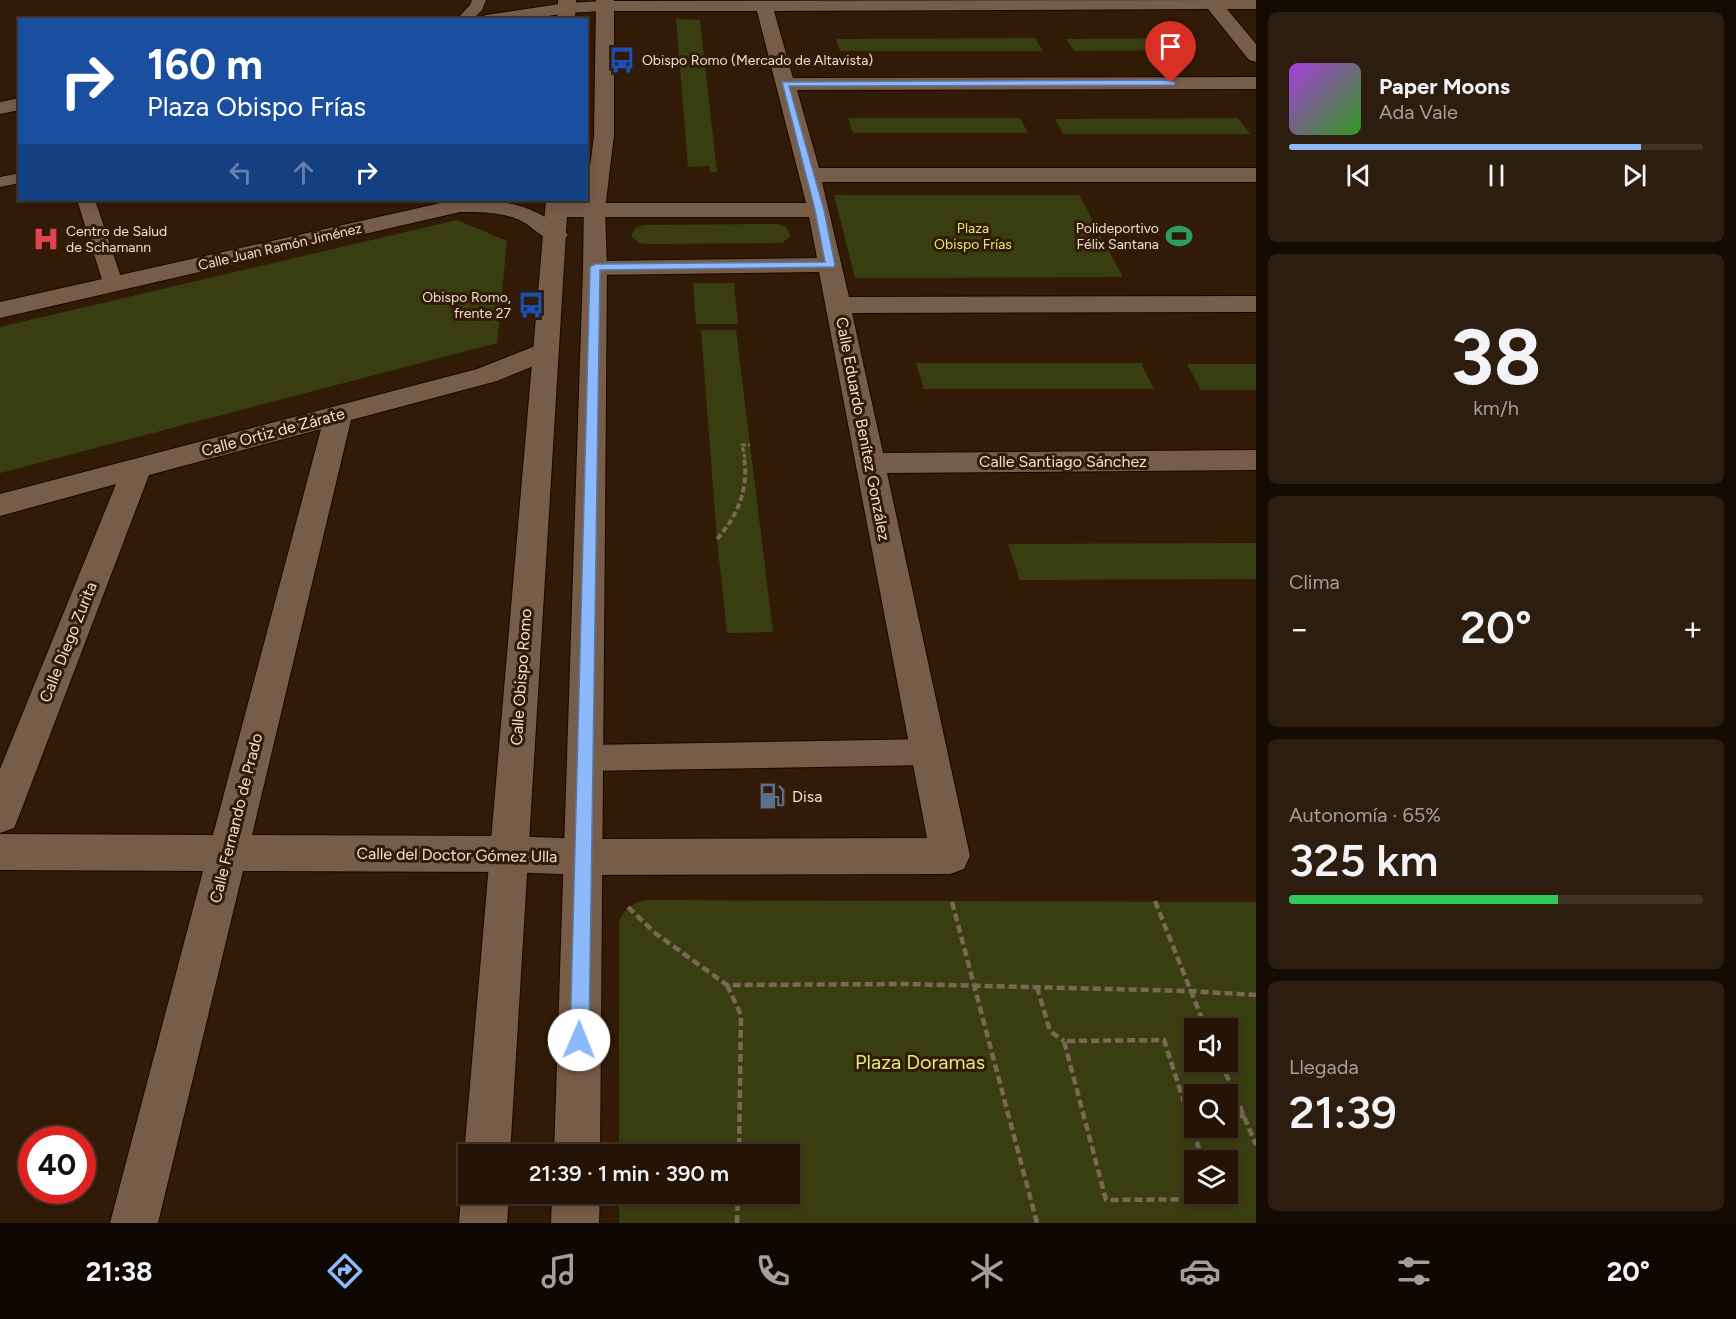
<!DOCTYPE html>
<html lang="es">
<meta charset="utf-8">
<style>
:root{--surface:#251405;--page:#2d1d0f;--text:#f1f3f6;--muted:#a39e9a;--line:#423327;--accent:#8cb9fc}
body{margin:0;font-family:Figtree,sans-serif;background:var(--page);color:var(--text);height:100vh;display:flex;flex-direction:column;font-size:22px;white-space:nowrap}
*{box-sizing:border-box;margin:0}
p{font-size:20px;color:var(--muted)}
.icon{flex:none;width:33px;height:33px;fill:none;stroke:currentColor;stroke-width:2;stroke-linecap:round;stroke-linejoin:round}
.map{position:relative;flex:1;overflow:hidden}
.sheet{display:flex;flex-direction:column;gap:12px;padding:12px;background:#140b03;width:480px}
.sheet>*{flex:none}
.hud{position:absolute;left:18px;top:18px;width:570px;height:183px;border-radius:0px;box-shadow:0 3px 9px #0003,0 0 0 2px var(--line);background:#1a4fa0;color:#fff;overflow:hidden}
.fabs{position:absolute;left:1184px;top:1018px;display:grid;gap:12px}
.fabs a{display:grid;place-items:center;width:54px;height:54px;border-radius:0px;background:var(--surface);box-shadow:0 3px 9px #0003,0 0 0 2px var(--line);font-size:30px}
.speed{position:absolute;left:18px;top:1126px;display:flex;gap:12px;font-size:30px;font-weight:700;text-align:center}
.speed>*{display:grid;place-content:center;width:78px;height:78px;border-radius:50%;background:var(--surface);box-shadow:0 3px 9px #0003,0 0 0 2px var(--line);line-height:1}
.speed .limit{border:9px solid #d22;background:#fff;color:#111}
.pin{position:absolute;display:grid;place-items:center;width:51px;height:51px;color:#fff;margin:-62px -26px;border-radius:50% 50% 50% 0;rotate:-45deg;box-shadow:0 0 6px #0007}
.pin .icon{rotate:45deg}
.me{position:absolute;width:66px;margin:-33px;rotate:1deg;stroke-linejoin:round;filter:drop-shadow(0 0 4px #0008)}
.turn{display:flex;align-items:center;gap:21px;height:126px;padding:0 30px;font-size:27px}
.turn .icon{width:78px;height:78px;stroke-width:2.5}
.turn b{display:block;font-size:42px;line-height:51px}
.lanes{display:flex;align-items:center;height:57px;padding:0 30px;background:#0003;justify-content:center;gap:30px;direction:ltr}
.lanes .off{opacity:.35}
.big{font-size:45px;font-weight:600;line-height:1.1}
.sheet .card{flex:1;display:flex;flex-direction:column;justify-content:center;gap:9px;min-width:0;padding:0 21px;border-radius:9px;background:var(--page)}
.sheet .dial{align-items:center;gap:0}
.dial b{font-size:78px;line-height:1}
.song{display:flex;align-items:center;gap:18px}
.cover{width:72px;height:72px;border-radius:9px;background:linear-gradient(135deg,hsl(280 70% 55%),hsl(110 70% 35%))}
.played{height:6px;border-radius:3px;background:linear-gradient(90deg,var(--accent) 85%,var(--line) 85%)}
.keys{display:flex;justify-content:space-around;direction:ltr}
.heat{display:flex;justify-content:space-between;align-items:center;font-size:33px;direction:ltr}
.charge{height:9px;border-radius:4px;background:linear-gradient(90deg,#34c759 65%,var(--line) 0)}
.trip{position:absolute;left:458px;top:1144px;width:342px;height:60px;border-radius:0px;background:var(--surface);box-shadow:0 3px 9px #0003,0 0 0 2px var(--line);font-weight:600;line-height:60px;text-align:center}
.tab-bar{display:flex;height:96px;justify-content:space-around;align-items:center;background:#0f0802;color:var(--muted)}
.tab-bar .icon{width:42px;height:42px}
.tab-bar .active{color:var(--accent)}
.tab-bar b{font-size:27px;color:var(--text)}
main{display:flex;flex:1;min-height:0}
.map>svg:first-child{display:block}
.green{fill:#393e10;fill-rule:evenodd}
.lines{fill:none;stroke-linecap:round;stroke-linejoin:round}
.service-casing{stroke:#180500;stroke-width:2}
.minor-casing{stroke:#180500;stroke-width:2}
.tertiary-casing{stroke:#180500;stroke-width:2}
.path-far2{stroke:#7a6756;stroke-width:3;stroke-dasharray:4.5 2;stroke-linecap:butt}
.path-far1{stroke:#7a6756;stroke-width:4;stroke-dasharray:6 3;stroke-linecap:butt}
.path{stroke:#7a6756;stroke-width:4.5;stroke-dasharray:8 4;stroke-linecap:butt}
.service{fill:#775c48;fill-rule:evenodd}
.minor{fill:#775c48;fill-rule:evenodd}
.tertiary{fill:#775c48;fill-rule:evenodd}
.route{fill:#8cb9fc;stroke:#5b78a4;stroke-width:1.5}
.labels{text-anchor:middle;dominant-baseline:central;stroke-width:6;stroke-linejoin:round;paint-order:stroke}
.far-poi-label{font-size:14px;fill:#efdfd3;stroke:#311b07;text-anchor:start}
.far-park-label{font-size:14px;fill:#deec7b;stroke:#311b07}
.far-street-label{font-size:14px;fill:#efdfd3;stroke:#311b07}
.street-label{font-size:16px;fill:#efdfd3;stroke:#311b07}
.poi-label{font-size:16px;fill:#efdfd3;stroke:#311b07;text-anchor:start}
.near-park-label{font-size:20px;fill:#deec7b;stroke:#311b07}
</style>
<main>
<div class="map">
<svg width="1256" height="1223" viewBox="0 0 1256 1223">
<rect width="100%" height="100%" fill="#311b07"/>
<path class="green" d="M676,19L700,20L717,172H710L709,166L688,167Z
M1035,38L1043,51H840L836,39Z
M1187,38L1197,50L1074,51L1066,39Z
M848,118H1020L1028,133H853Z
M1238,118L1250,134H1063L1055,119Z
M834,195H1079L1123,277L855,278Z
M457,220L507,241L497,343L0,473V327Z
M778,224L786,227L791,236L782,243L646,244L639,243L631,236L635,228L644,225Z
M693,283H734L738,324H696Z
M701,330H736L773,632L727,633L717,539Z
M916,363H1141L1154,389H924Z
M1187,364H1256V390H1201Z
M1256,543V579L1020,580L1008,544Z
M644,900L1256,902V1223H619V1194H789V1155H619V924C622,909 632,905 644,900ZM1194,1029H1227V1062H1194ZM1194,1095H1227V1128H1194ZM1194,1161H1227V1194H1194Z"/>
<g class="lines">
<g class="service-casing">
<path id="service" d="M472,0H486L482,10L472,20H456L470,5Z
M20,173V183L0,187V177Z
M77,200H95L124,286L121,290H107L104,286Z
M929,739L940,743L944,752L940,761L929,765L586,771L575,767L571,758L575,749L586,745Z"/>
</g>
<g class="minor-casing">
<path id="minor" d="M1256,0V9H1227L1256,44V62L1249,60L1208,9L774,11L793,78L1256,77V89L797,90L819,168H1256V182H822L849,297L1256,296V312L852,313L883,453L1256,450V470L887,473L970,856L964,869L950,874L584,875L509,872L243,871L158,1223H110L203,871L0,870V834L213,835L321,429L149,475L19,816L14,828L0,833V769L116,484L0,516V494L477,369L535,346L544,344L553,346L557,352L553,358L497,381L351,420L252,835L509,836L584,839L927,838L819,272L595,275L586,273L583,268L586,263L595,261L817,258L809,217H557L549,215L546,210L549,205L557,203H806L757,11H604L566,13L525,20H477L486,15L566,3L604,1Z
M20,98V110L0,114V102Z
M454,200C489,200 520,200 550,220C556,225 563,228 568,235L564,240C544,245 535,226 517,219C499,212 480,212 460,212L0,318V302Z"/>
</g>
<g class="tertiary-casing">
<path id="tertiary" d="M558,0H576L575,20H557Z
M596,0H614V135L605,210L607,268L600,1155H554L583,268L584,200H586L594,135Z
M546,200H568L510,1155H468V1166L464,1155Z
M468,1177V1194H509L507,1223H459L461,1194Z
M552,1194H600L599,1223H551Z"/>
</g>
<path class="path-far2" d="M745,458L742,445H750"/>
<path class="path-far1" d="M717,539C738,515 749,489 744,457"/>
<path class="path" d="M1155,901L1206,1029
M952,902L1037,1223
M628,907L655,933L727,985L907,984L1189,991L1256,995
M727,985L741,1015L739,1155
M1037,987L1050,1031L1064,1041
M1221,1062L1256,1145
M1227,1116H1245
M1203,1161L1164,1040L1064,1041L1106,1200L1216,1199L1214,1194
M737,1223L738,1194"/>
<use href="#service" class="service"/>
<use href="#minor" class="minor"/>
<use href="#tertiary" class="tertiary"/>
</g>
<path class="route" d="M1171,80L1175,83L1174,85L789,86L824,210L835,265L834,267L600,270L589,1040L586,1047L579,1049L573,1047L570,1040L590,267L595,264L825,262L815,210L782,82Z"/>
<defs>
<g id="bus-bare" transform="scale(2.07)"><path d="M-5-6H5V4H4V6H2V4H-2V6H-4V4H-5ZM-3.5-4V0h7V-4ZM-3.5 1.2v1.5H-2V1.2ZM2 1.2v1.5H3.5V1.2Z" fill="#1a4fb4" stroke="#311b07" stroke-width="2.5" paint-order="stroke"/></g>
<g id="stadium-bare" transform="scale(2.07)"><path d="M0-5a6.5 5 0 1 0 0 10a6.5 5 0 1 0 0-10ZM-3.5-1.8h7v3.6h-7Z" fill="#2e9e5b" stroke="#311b07" stroke-width="2.5" paint-order="stroke"/></g>
<g id="hospital-bare" transform="scale(2.07)"><path d="M-5-5h3v3.5h4V-5h3V5h-3V1.5h-4V5h-3Z" fill="#e0444e" stroke="#311b07" stroke-width="2.5" paint-order="stroke"/></g>
<g id="fuel-bare" transform="scale(2.07)"><path d="M-5.5-6h7V0h2V4h1.3V-2.5L3-4.5l.8-.8L6-3V5H2.5V1h-1V6h-7ZM-4.2-4.7v3.2H.2V-4.7Z" fill="#5c6f8a" stroke="#311b07" stroke-width="2.5" paint-order="stroke"/></g>
</defs>
<g fill-rule="evenodd">
<use href="#bus-bare" x="622" y="60"/>
<use href="#stadium-bare" x="1179" y="236"/>
<use href="#hospital-bare" x="46" y="239"/>
<use href="#bus-bare" x="531" y="305"/>
<use href="#fuel-bare" x="772" y="796"/>
</g>
<g class="labels">
<g class="far-poi-label">
<text x="642" y="60">Obispo Romo (Mercado de Altavista)</text>
<text x="1159" y="228" text-anchor="end">Polideportivo<tspan x="1159" dy="16">Félix Santana</tspan></text>
<text x="66" y="231">Centro de Salud<tspan x="66" dy="16">de Schamann</tspan></text>
<text x="511" y="297" text-anchor="end">Obispo Romo,<tspan x="511" dy="16">frente 27</tspan></text>
</g>
<g class="far-park-label">
<text x="973" y="228">Plaza<tspan x="973" dy="16">Obispo Frías</tspan></text>
</g>
<g class="far-street-label">
<text transform="translate(280 247) rotate(-13)">Calle Juan Ramón Jiménez</text>
</g>
<g class="street-label">
<text transform="translate(863 429) rotate(79)">Calle Eduardo Benítez González</text>
<text transform="translate(273 432) rotate(-15)">Calle Ortiz de Zárate</text>
<text x="1063" y="461">Calle Santiago Sánchez</text>
<text transform="translate(68 642) rotate(-68)">Calle Diego Zurita</text>
<text transform="translate(521 677) rotate(-86)">Calle Obispo Romo</text>
<text transform="translate(236 818) rotate(-76)">Calle Fernando de Prado</text>
<text transform="translate(457 855) rotate(1)">Calle del Doctor Gómez Ulla</text>
</g>
<g class="poi-label">
<text x="792" y="796">Disa</text>
</g>
<g class="near-park-label">
<text x="920" y="1062">Plaza Doramas</text>
</g>
</g>
</svg>
<div class="fabs">
<a><svg class="icon" aria-label="sound" viewBox="0 0 24 24"><path d="M4 9h4l5-4v14l-5-4H4zM17 9q2 3 0 6"/></svg></a>
<a><svg class="icon" aria-label="search" viewBox="0 0 24 24"><circle cx="10" cy="10" r="6"/><path d="M15 15l6 6"/></svg></a>
<a><svg class="icon" aria-label="layers" viewBox="0 0 24 24"><path d="M12 4l9 5-9 5-9-5zM3 14l9 5 9-5"/></svg></a>
</div>
<div class="speed"><div class="limit">40</div></div>
<div class="pin" style="left:1171px;top:83px;background:#d93025"><svg class="icon" aria-label="arrive" viewBox="0 0 24 24"><path d="M6 21V4h12l-3 4 3 4H6"/></svg></div>
<svg class="me" style="left:579px;top:1040px" viewBox="-20 -20 40 40"><circle r="19" fill="#fff"/><path d="M0-13L10 11 0 6-10 11z" fill="#8cb9fc"/></svg>
<div class="trip">21:39 · 1 min · 390 m</div>
<div class="hud">
<div class="turn"><svg class="icon" aria-label="right" viewBox="0 0 24 24"><path d="M7 20v-9h11M14 6l5 5-5 5"/></svg><div><b>160 m</b>Plaza Obispo Frías</div></div>
<div class="lanes"><svg class="icon off" aria-label="left" viewBox="0 0 24 24"><path d="M17 20v-9H6M10 6l-5 5 5 5"/></svg><svg class="icon off" aria-label="ahead" viewBox="0 0 24 24"><path d="M12 20V5M6 11l6-6 6 6"/></svg><svg class="icon" aria-label="right" viewBox="0 0 24 24"><path d="M7 20v-9h11M14 6l5 5-5 5"/></svg></div>
</div>
</div>
<section class="sheet">
<div class="card">
<div class="song"><i class="cover"></i><div><b>Paper Moons</b><p>Ada Vale</p></div></div>
<div class="played"></div>
<div class="keys"><svg class="icon" aria-label="previous" viewBox="0 0 24 24"><path d="M18 5L8 12l10 7zM5 5v14"/></svg><svg class="icon" aria-label="pause" viewBox="0 0 24 24"><path d="M8 5v14M16 5v14"/></svg><svg class="icon" aria-label="next" viewBox="0 0 24 24"><path d="M6 5l10 7-10 7zM19 5v14"/></svg></div>
</div>
<div class="card dial"><b>38</b><p>km/h</p></div>
<div class="card"><p>Clima</p>
<div class="heat"><a>−</a><b class="big">20°</b><a>+</a></div>
</div>
<div class="card"><p>Autonomía · 65%</p><b class="big">325 km</b><div class="charge"></div></div>
<div class="card"><p>Llegada</p><b class="big">21:39</b></div>
</section>
</main>
<nav class="tab-bar">
<b>21:38</b>
<svg class="icon active" aria-label="directions" viewBox="0 0 24 24"><path d="M12 3l9 9-9 9-9-9zM9 14v-3h6M13 9l2 2-2 2"/></svg>
<svg class="icon" aria-label="music" viewBox="0 0 24 24"><path d="M9 18V5l10-2v13"/><circle cx="6" cy="18" r="3"/><circle cx="16" cy="16" r="3"/></svg>
<svg class="icon" aria-label="phone" viewBox="0 0 24 24"><path d="M5 4h4l2 5-3 2q2 4 5 5l2-3 5 2v4C11 20 4 13 5 4z"/></svg>
<svg class="icon" aria-label="climate" viewBox="0 0 24 24"><path d="M12 3v18M4 7l16 10M4 17L20 7"/></svg>
<svg class="icon" aria-label="car" viewBox="0 0 24 24"><path d="M5 17H2v-5l4-1 3-4h7l3 4 3 1v5h-3M9 17h6M6 11h13"/><circle cx="7" cy="17" r="2"/><circle cx="17" cy="17" r="2"/></svg>
<svg class="icon" aria-label="filters" viewBox="0 0 24 24"><path d="M4 7h16M4 17h16"/><circle cx="9" cy="7" r="2"/><circle cx="15" cy="17" r="2"/></svg>
<b>20°</b>
</nav>
